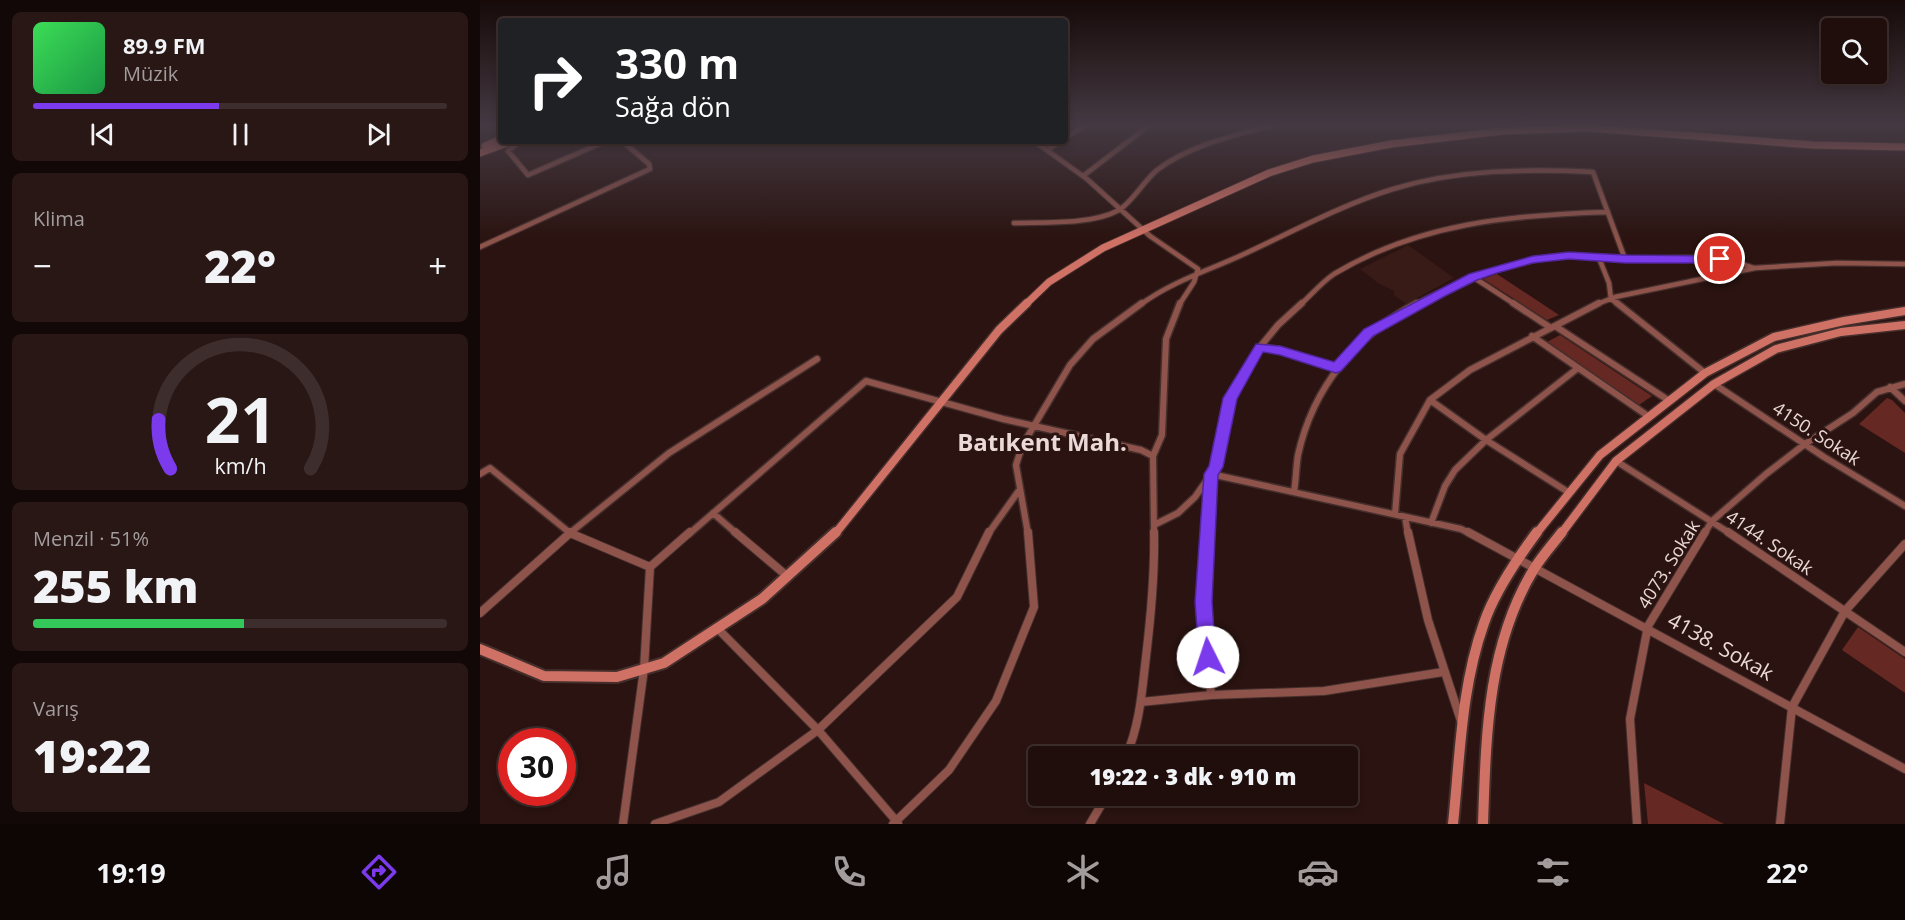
<!DOCTYPE html>
<html lang="tr">
<meta charset="utf-8">
<style>
:root{--surface:#200e0c;--page:#281715;--text:#f1f3f6;--muted:#a29c9d;--line:#3d2e2d;--accent:#7c3aed}
body{margin:0;font-family:"Open Sans",sans-serif;background:var(--page);color:var(--text);height:100vh;display:flex;flex-direction:column;font-size:22px;white-space:nowrap}
*{box-sizing:border-box;margin:0}
p{font-size:20px;color:var(--muted)}
.icon{flex:none;width:33px;height:33px;fill:none;stroke:currentColor;stroke-width:2;stroke-linecap:round;stroke-linejoin:round}
.map{position:relative;flex:1;overflow:hidden}
.details{display:flex;flex-direction:column;gap:12px;padding:12px;background:#120807;width:480px}
.details>*{flex:none}
.banner{position:absolute;left:18px;top:18px;width:570px;height:126px;border-radius:6px;box-shadow:0 3px 9px #0003,0 0 0 2px var(--line);background:#202124;color:#fff;overflow:hidden}
.tools{position:absolute;left:1341px;top:18px;display:grid;gap:12px}
.tools a{display:grid;place-items:center;width:66px;height:66px;border-radius:6px;background:var(--surface);box-shadow:0 3px 9px #0003,0 0 0 2px var(--line);font-size:30px}
.speed{position:absolute;left:18px;top:728px;display:flex;gap:12px;font-size:30px;font-weight:700;text-align:center}
.speed>*{display:grid;place-content:center;width:78px;height:78px;border-radius:50%;background:var(--surface);box-shadow:0 3px 9px #0003,0 0 0 2px var(--line);line-height:1}
.speed .limit{border:9px solid #d22;background:#fff;color:#111}
.pin{position:absolute;display:grid;place-items:center;width:51px;height:51px;color:#fff;margin:-26px;border:3px solid #fff;border-radius:50%;box-shadow:0 2px 6px #0007}
.me{position:absolute;width:66px;margin:-33px;rotate:356deg;stroke-linejoin:round;filter:drop-shadow(0 0 4px #0008)}
.turn{display:flex;align-items:center;gap:21px;height:126px;padding:0 18px;font-size:27px}
.turn .icon{width:78px;height:78px;stroke-width:2.5}
.turn b{display:block;font-size:42px;line-height:51px}
.big{font-size:45px;font-weight:800;line-height:1.1}
.details .widget{flex:1;display:flex;flex-direction:column;justify-content:center;gap:9px;min-width:0;padding:0 21px;border-radius:9px;background:var(--page)}
.details .dial{align-items:center;gap:0}
.dial svg{height:156px;overflow:visible;fill:none;stroke:var(--line);stroke-width:7;stroke-linecap:round;text-anchor:middle}
.dial text{fill:var(--text);stroke:none}
.song{display:flex;align-items:center;gap:18px}
.cover{width:72px;height:72px;border-radius:9px;background:linear-gradient(135deg,hsl(130 70% 55%),hsl(140 70% 35%))}
.played{height:6px;border-radius:3px;background:linear-gradient(90deg,var(--accent) 45%,var(--line) 45%)}
.keys{display:flex;justify-content:space-around;direction:ltr}
.heat{display:flex;justify-content:space-between;align-items:center;font-size:33px;direction:ltr}
.charge{height:9px;border-radius:4px;background:linear-gradient(90deg,#34c759 51%,var(--line) 0)}
.trip{position:absolute;left:548px;top:746px;width:330px;height:60px;border-radius:6px;background:var(--surface);box-shadow:0 3px 9px #0003,0 0 0 2px var(--line);font-weight:800;line-height:60px;text-align:center}
.menu{display:flex;height:96px;justify-content:space-around;align-items:center;background:#0d0605;color:var(--muted)}
.menu .icon{width:42px;height:42px}
.menu .active{color:var(--accent)}
.menu b{font-size:27px;color:var(--text)}
main{display:flex;flex:1;min-height:0}
.map>svg:first-child{display:block}
.built{fill:#381a17}
.green{fill:#652822}
.lines{fill:none;stroke-linecap:round;stroke-linejoin:round}
.street-far2-casing{stroke:#452f2c;stroke-width:7}
.street-far1-casing{stroke:#452f2c;stroke-width:9}
.street-casing{stroke:#452f2c;stroke-width:10}
.secondary-far2-casing{stroke:#452f2c;stroke-width:9}
.secondary-far1-casing{stroke:#452f2c;stroke-width:11}
.secondary-casing{stroke:#452f2c;stroke-width:14}
.street-far2{stroke:#8e534b;stroke-width:4.5}
.street-far1{stroke:#8e534b;stroke-width:6}
.street{stroke:#8e534b;stroke-width:8}
.secondary-far2{stroke:#d07166;stroke-width:7}
.secondary-far1{stroke:#d07166;stroke-width:8}
.secondary{stroke:#d07166;stroke-width:10}
.route{fill:#7c3aed;stroke:#51269a;stroke-width:1.5}
.labels{text-anchor:middle;dominant-baseline:central;stroke-width:6;stroke-linejoin:round;paint-order:stroke}
.street-label{font-size:18px;fill:#ead9d6;stroke:#2a1310}
.near-street-label{font-size:21px;fill:#ead9d6;stroke:#2a1310}
.district-label{font-size:24px;font-weight:bold;fill:#ead9d6;stroke:#2a1310}
</style>
<main>
<section class="details">
<div class="widget">
<div class="song"><i class="cover"></i><div><b>89.9 FM</b><p>Müzik</p></div></div>
<div class="played"></div>
<div class="keys"><svg class="icon" aria-label="previous" viewBox="0 0 24 24"><path d="M18 5L8 12l10 7zM5 5v14"/></svg><svg class="icon" aria-label="pause" viewBox="0 0 24 24"><path d="M8 5v14M16 5v14"/></svg><svg class="icon" aria-label="next" viewBox="0 0 24 24"><path d="M6 5l10 7-10 7zM19 5v14"/></svg></div>
</div>
<div class="widget"><p>Klima</p>
<div class="heat"><a>−</a><b class="big">22°</b><a>+</a></div>
</div>
<div class="widget dial"><svg viewBox="0 0 100 80">
<path d="M14 69A42 42 0 1 1 86 69"/>
<path d="M14 69A42 42 0 0 1 8 44" stroke="#7c3aed"/>
<text x="50" y="56" font-size="32" font-weight="700">21</text>
<text x="50" y="72" font-size="11">km/h</text>
</svg></div>
<div class="widget"><p>Menzil · 51%</p><b class="big">255 km</b><div class="charge"></div></div>
<div class="widget"><p>Varış</p><b class="big">19:22</b></div>
</section>
<div class="map">
<svg width="1425" height="824" viewBox="0 0 1425 824">
<rect width="100%" height="100%" fill="#2a1310"/>
<path class="built" d="M928,245L974,278L926,304L914,295V291L898,283L880,269Z"/>
<path class="green" d="M1017,274L1079,315L1067,320L1003,279Z
M1080,335L1172,396L1159,405L1067,342Z
M1407,398L1412,400L1425,413V453L1379,424Z
M1378,627L1425,659V693L1362,650Z
M1164,783L1244,824H1168Z"/>
<g class="lines">
<g class="street-far2-casing">
<path id="street-far2" d="M585,138L607,124
M40,141L28,151L48,175L126,141
M554,141L607,179L670,236L718,269L714,282L699,305
M567,150L581,141
M603,176L671,124
M534,223C564,222 612,225 639,210C652,202 664,181 677,170C711,144 757,135 797,124
M0,247L170,169L169,164L142,141
M1119,258L1129,283L1131,299L1139,305
M993,277L1036,305
M660,305C691,282 727,271 762,255C812,232 861,205 913,189C978,169 1046,169 1113,172L1145,259
M820,305C831,295 842,282 854,274C939,223 1031,215 1128,212
M934,305C983,280 1035,258 1091,256C1114,255 1137,259 1160,259C1199,258 1237,254 1274,268
M1115,305L1135,297L1275,268L1357,263L1425,264"/>
</g>
<g class="street-far1-casing">
<path id="street-far1" d="M1033,303L1071,328
M1137,303L1225,373
M1075,326L1188,400
M1052,336L1168,416
M780,347L800,350L856,368
M1234,384L1344,457L1425,506
M1410,387L1425,401
M950,400L1006,440L1088,492
M1136,461L1251,534
M0,474L10,468L90,533L189,453L337,359
M814,492C816,480 816,467 818,455C833,387 876,335 937,303
M233,513L257,534
M915,514L920,454L950,400L990,370L1119,303
M925,517L928,534
M951,523L965,486L975,470L1006,440L1098,368
M674,525L698,513L715,497L736,467L750,398L780,347L798,325L822,303
M89,534H92
M209,534L386,381L523,419L661,450L673,456
M508,534L540,489
M548,534L536,465L542,446L590,365L613,339L662,303
M674,534L673,456L682,435L686,339L700,303
M728,534L731,474L981,529L991,534
M1224,534L1232,521L1286,474L1325,444L1373,413L1397,392L1425,384"/>
</g>
<g class="street-casing">
<path id="street" d="M89,532H91
M255,532L307,576
M928,532L948,620L981,721
M988,532L1425,769
M1248,532L1425,652
M0,613L90,533L170,567
M237,628L338,730L418,823
M731,695L844,691L963,672
M661,702L731,695L724,602L728,532
M646,756C660,725 662,690 666,657C671,615 675,574 674,532
M143,824L164,669L170,567L210,532
M175,824L239,802L338,730L477,597L509,532
M413,824L469,770L516,701L554,607L548,532
M610,824L627,795
M1157,824L1150,719L1168,626L1225,532
M1300,824L1312,707L1365,611L1425,544"/>
</g>
<g class="secondary-far2-casing">
<path id="secondary-far2" d="M5,146L21,139
M0,153L33,141
M545,305L569,282L623,248L789,173L833,159L911,144L1023,131L1107,128L1333,145L1425,147"/>
</g>
<g class="secondary-far1-casing">
<path id="secondary-far1" d="M355,534L519,330L547,303
M1056,534L1120,455L1225,373L1294,337L1364,321L1425,311
M1081,534L1136,461L1234,384L1296,349L1361,332L1425,325"/>
</g>
<g class="secondary-casing">
<path id="secondary" d="M0,649L64,676L137,677L184,663L282,599L356,532
M973,824C980,757 981,687 1004,623C1015,591 1037,559 1057,532
M1003,824C1006,737 1007,646 1054,569C1062,556 1073,544 1082,532"/>
</g>
<use href="#street-far2" class="street-far2"/>
<use href="#street-far1" class="street-far1"/>
<use href="#street" class="street"/>
<use href="#secondary-far2" class="secondary-far2"/>
<use href="#secondary-far1" class="secondary-far1"/>
<use href="#secondary" class="secondary"/>
</g>
<linearGradient id="sky" x2="0" y2="1"><stop stop-color="#170a09"/><stop offset="0.52" stop-color="#443942"/><stop offset="1" stop-color="#443942" stop-opacity="0"/></linearGradient>
<rect width="1425" height="240" fill="url(#sky)"/>
<path class="route" d="M1089,252L1145,255L1240,256L1245,259L1240,263H1145L1089,259L1053,263L1017,273L997,280L965,296L893,336L861,371L856,373L800,355L783,352L757,399L743,467L738,475L732,602L736,657L734,663L728,665L721,663L719,657L715,602L724,474L729,466L743,398L776,344L800,346L854,362L884,329L989,274L1053,256Z"/>
<g class="labels">
<g class="street-label">
<text transform="translate(1337 433) rotate(33)">4150. Sokak</text>
<text transform="translate(1290 542) rotate(34)">4144. Sokak</text>
<text transform="translate(1188 564) rotate(-58)">4073. Sokak</text>
</g>
<g class="near-street-label">
<text transform="translate(1241 646) rotate(29)">4138. Sokak</text>
</g>
<g class="district-label">
<text x="562" y="441">Batıkent Mah.</text>
</g>
</g>
</svg>
<div class="tools">
<a><svg class="icon" aria-label="search" viewBox="0 0 24 24"><circle cx="10" cy="10" r="6"/><path d="M15 15l6 6"/></svg></a>
</div>
<div class="speed"><div class="limit">30</div></div>
<div class="pin" style="left:1240px;top:259px;background:#d93025"><svg class="icon" aria-label="arrive" viewBox="0 0 24 24"><path d="M6 21V4h12l-3 4 3 4H6"/></svg></div>
<svg class="me" style="left:728px;top:657px" viewBox="-20 -20 40 40"><circle r="19" fill="#fff"/><path d="M0-13L10 11 0 6-10 11z" fill="#7c3aed"/></svg>
<div class="trip">19:22 · 3 dk · 910 m</div>
<div class="banner">
<div class="turn"><svg class="icon" aria-label="right" viewBox="0 0 24 24"><path d="M7 20v-9h11M14 6l5 5-5 5"/></svg><div><b>330 m</b>Sağa dön</div></div>
</div>
</div>
</main>
<nav class="menu">
<b>19:19</b>
<svg class="icon active" aria-label="directions" viewBox="0 0 24 24"><path d="M12 3l9 9-9 9-9-9zM9 14v-3h6M13 9l2 2-2 2"/></svg>
<svg class="icon" aria-label="music" viewBox="0 0 24 24"><path d="M9 18V5l10-2v13"/><circle cx="6" cy="18" r="3"/><circle cx="16" cy="16" r="3"/></svg>
<svg class="icon" aria-label="phone" viewBox="0 0 24 24"><path d="M5 4h4l2 5-3 2q2 4 5 5l2-3 5 2v4C11 20 4 13 5 4z"/></svg>
<svg class="icon" aria-label="climate" viewBox="0 0 24 24"><path d="M12 3v18M4 7l16 10M4 17L20 7"/></svg>
<svg class="icon" aria-label="car" viewBox="0 0 24 24"><path d="M5 17H2v-5l4-1 3-4h7l3 4 3 1v5h-3M9 17h6M6 11h13"/><circle cx="7" cy="17" r="2"/><circle cx="17" cy="17" r="2"/></svg>
<svg class="icon" aria-label="filters" viewBox="0 0 24 24"><path d="M4 7h16M4 17h16"/><circle cx="9" cy="7" r="2"/><circle cx="15" cy="17" r="2"/></svg>
<b>22°</b>
</nav>
